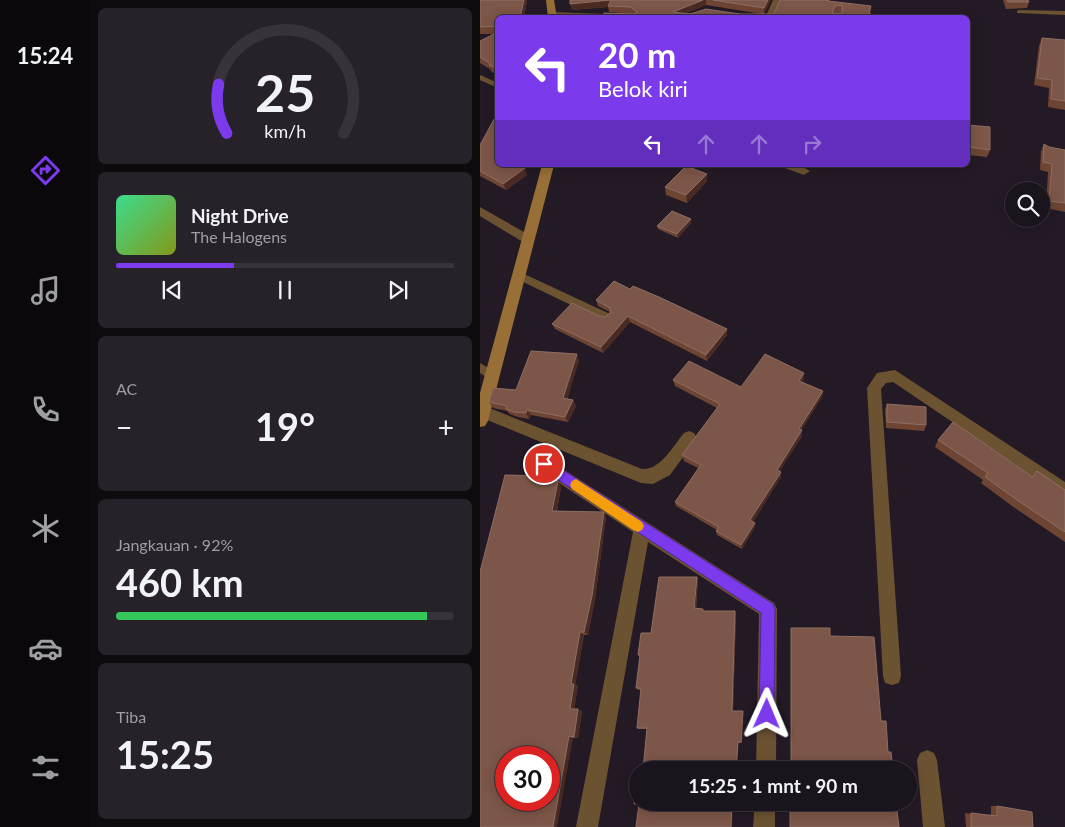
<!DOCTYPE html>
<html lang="id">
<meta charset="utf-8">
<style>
:root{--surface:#1a141c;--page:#272129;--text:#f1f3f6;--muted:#9f9ea3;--line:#38333b;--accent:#7c3aed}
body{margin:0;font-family:Lato,sans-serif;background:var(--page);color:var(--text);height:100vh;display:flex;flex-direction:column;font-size:19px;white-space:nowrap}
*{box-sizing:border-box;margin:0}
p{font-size:16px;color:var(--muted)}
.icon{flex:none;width:28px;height:28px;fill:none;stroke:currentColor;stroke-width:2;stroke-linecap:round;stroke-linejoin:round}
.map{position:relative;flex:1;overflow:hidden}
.drawer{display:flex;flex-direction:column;gap:8px;padding:8px;background:#0e0b0f;width:390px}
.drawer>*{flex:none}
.top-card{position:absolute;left:15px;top:15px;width:475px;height:152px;border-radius:8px;box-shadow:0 2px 12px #0003,0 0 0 1px var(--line);background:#7c3aed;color:#fff;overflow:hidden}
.buttons{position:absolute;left:525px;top:182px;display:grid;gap:10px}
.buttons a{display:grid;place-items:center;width:45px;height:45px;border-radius:50%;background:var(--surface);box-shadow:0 2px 12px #0003,0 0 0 1px var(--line);font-size:25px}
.speed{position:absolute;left:15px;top:746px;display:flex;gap:10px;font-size:25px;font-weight:700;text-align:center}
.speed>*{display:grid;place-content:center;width:65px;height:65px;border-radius:50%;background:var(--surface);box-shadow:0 2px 12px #0003,0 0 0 1px var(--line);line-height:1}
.speed .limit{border:8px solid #d22;background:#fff;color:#111}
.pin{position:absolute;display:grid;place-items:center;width:42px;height:42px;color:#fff;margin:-21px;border:2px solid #fff;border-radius:50%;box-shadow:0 1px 5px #0007}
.me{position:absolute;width:55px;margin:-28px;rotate:1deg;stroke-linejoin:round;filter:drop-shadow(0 0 4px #0008)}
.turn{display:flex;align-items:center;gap:18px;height:105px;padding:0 20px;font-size:22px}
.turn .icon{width:65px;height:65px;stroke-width:2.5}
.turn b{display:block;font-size:35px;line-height:42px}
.lanes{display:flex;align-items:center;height:48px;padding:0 20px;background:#0003;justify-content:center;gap:25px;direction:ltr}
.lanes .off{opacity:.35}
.big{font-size:38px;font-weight:700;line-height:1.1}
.drawer .widget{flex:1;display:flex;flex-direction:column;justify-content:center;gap:8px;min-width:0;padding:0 18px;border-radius:8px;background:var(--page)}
.drawer .dial{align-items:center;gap:0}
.dial svg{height:130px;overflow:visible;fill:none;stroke:var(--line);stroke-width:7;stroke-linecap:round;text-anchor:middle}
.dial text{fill:var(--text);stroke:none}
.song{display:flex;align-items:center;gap:15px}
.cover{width:60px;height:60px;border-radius:8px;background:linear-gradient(135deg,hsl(150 70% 55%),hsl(70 70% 35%))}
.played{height:5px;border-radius:2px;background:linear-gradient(90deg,var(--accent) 35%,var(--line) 35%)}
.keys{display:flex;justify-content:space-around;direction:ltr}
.heat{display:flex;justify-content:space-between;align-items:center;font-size:28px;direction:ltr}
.charge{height:8px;border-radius:4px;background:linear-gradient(90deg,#34c759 92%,var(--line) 0)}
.trip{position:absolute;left:149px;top:761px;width:288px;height:50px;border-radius:25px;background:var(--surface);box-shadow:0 2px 12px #0003,0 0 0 1px var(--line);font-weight:700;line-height:50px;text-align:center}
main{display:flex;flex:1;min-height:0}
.tabs{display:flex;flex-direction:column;width:90px;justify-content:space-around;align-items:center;background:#0a080b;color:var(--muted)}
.tabs .icon{width:35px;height:35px}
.tabs .current{color:var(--accent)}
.tabs b{font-size:22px;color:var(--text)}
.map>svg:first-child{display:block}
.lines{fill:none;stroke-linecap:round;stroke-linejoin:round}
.lane{fill:#6b5231;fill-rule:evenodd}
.street{fill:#6b5231;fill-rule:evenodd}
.secondary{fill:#986f37;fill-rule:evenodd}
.wall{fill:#6e4433;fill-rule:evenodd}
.shaded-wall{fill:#4a2b24}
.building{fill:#7c5648;stroke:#8f6e63;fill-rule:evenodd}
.route{fill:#7c3aed;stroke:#51269a}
.slow{fill:#f59e0b}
</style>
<main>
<nav class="tabs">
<b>15:24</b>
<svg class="icon current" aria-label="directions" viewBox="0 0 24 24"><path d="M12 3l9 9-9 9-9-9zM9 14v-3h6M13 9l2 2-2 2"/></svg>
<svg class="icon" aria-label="music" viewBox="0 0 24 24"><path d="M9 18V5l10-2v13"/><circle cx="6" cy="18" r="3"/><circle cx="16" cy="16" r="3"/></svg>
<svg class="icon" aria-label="phone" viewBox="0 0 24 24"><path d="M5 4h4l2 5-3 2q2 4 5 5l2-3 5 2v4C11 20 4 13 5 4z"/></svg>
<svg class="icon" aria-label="climate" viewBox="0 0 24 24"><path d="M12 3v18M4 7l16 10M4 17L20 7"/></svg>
<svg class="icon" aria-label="car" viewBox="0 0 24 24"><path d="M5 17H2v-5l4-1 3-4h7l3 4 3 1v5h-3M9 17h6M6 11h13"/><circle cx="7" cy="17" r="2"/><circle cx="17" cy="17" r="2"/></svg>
<svg class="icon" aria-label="filters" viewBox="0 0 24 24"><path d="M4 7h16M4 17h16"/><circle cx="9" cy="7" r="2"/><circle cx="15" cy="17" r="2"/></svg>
</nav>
<section class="drawer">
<div class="widget dial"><svg viewBox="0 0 100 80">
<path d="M14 69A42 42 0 1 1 86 69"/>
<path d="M14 69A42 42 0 0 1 9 39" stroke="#7c3aed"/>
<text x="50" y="56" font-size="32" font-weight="700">25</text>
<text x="50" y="72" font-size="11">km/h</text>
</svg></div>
<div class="widget">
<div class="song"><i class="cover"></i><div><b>Night Drive</b><p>The Halogens</p></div></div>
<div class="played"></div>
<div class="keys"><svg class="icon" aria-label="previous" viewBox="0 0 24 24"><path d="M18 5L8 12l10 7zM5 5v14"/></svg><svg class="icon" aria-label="pause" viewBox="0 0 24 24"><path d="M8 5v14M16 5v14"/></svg><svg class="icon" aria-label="next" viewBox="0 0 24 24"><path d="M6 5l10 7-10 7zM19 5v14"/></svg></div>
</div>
<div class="widget"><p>AC</p>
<div class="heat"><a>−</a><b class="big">19°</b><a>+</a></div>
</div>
<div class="widget"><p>Jangkauan · 92%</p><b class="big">460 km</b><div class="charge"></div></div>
<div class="widget"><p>Tiba</p><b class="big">15:25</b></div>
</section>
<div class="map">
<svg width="585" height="827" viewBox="0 0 585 827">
<rect width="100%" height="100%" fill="#231a25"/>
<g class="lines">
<path class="lane" d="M539,10L585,11V15L537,13V11Z
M0,75L18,83V88L0,80Z
M40,272L130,314L131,317L126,321L122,320L37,279L35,276Z
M0,363L17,373L18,376L17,379H9L0,373Z"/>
<path class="street" d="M293,0H301L294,18H285Z
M73,12L152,15L156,18L70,17V13Z
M303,165H319L330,171L324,175L305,168Z
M0,207L51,236L53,239L51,242H43L0,216Z
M415,370L585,482V498L413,382L406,383L401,389L421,676L419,683L412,685L405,683L403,676L387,388L397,373Z
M0,405L7,407L162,469C181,470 192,447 204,433L209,431L214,433L217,438L190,475L173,484L161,483L0,417Z
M64,457L294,603L297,609L296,770H276L279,614L168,542L118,827H96L153,532L58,469L56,464L58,459Z
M447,750L454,753L457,760L465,827H443L437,760L440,753Z
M275,802H295V827H273Z"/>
<path class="secondary" d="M66,0H74L77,18H68Z
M62,165H74L8,421L5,426L0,427V393Z"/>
</g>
<path class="wall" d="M0,0H47L44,18H18V75L12,72L10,69L0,63V41L14,34H0Z
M90,0H291L284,14H294L300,0H349V1L391,12L389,18H122L153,14L129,12L128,7L92,10ZM226,5L282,14L206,13ZM354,12H361V13H354Z
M523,0H548L549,2L547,8L526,9Z
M562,38L585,40V110L568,107L569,88L554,85L559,46Z
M488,125L510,150L507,157L488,155Z
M564,144L569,147L585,150V212L566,208L568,172L560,170L561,151Z
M0,145L18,165L47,175L26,190L0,176Z
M227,181L207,203L186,195L185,187Z
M211,223L198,238L178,229L177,226Z
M150,289L247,329V335L227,361L150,322L123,353L75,329L72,324L119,316L125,317L130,312L118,306L116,300Z
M99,360L87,399L93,400L96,406L88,422L51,415L49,419L38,417L30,414L27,411L13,408L9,402L36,390Z
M324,373V379L322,382L343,391L342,397L321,430L322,436L299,472L301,477L273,522L275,527L262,549L237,535L236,531L237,530L196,506L195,502L218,468L204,461L202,455L237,408L195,386L193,380L261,387Z
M407,404L446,425L444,431L406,428L405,410Z
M458,440L553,476L557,471L585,490V542L532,506L501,483L503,480L455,447Z
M78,481L81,487L77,511L126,517L115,599L108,635H104L95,685L98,686L94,709L102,711L98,738H93L0,827Z
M217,577L218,581L216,609L224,611H255L256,614L253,711L263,713L262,743H258L257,770H163L167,729H159L157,728L161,690H158L156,688L160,657L158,655L171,633Z
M511,806H517L553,827H486L485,813L511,816Z"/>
<path class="shaded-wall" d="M44,0H47L44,18H40Z
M132,0L128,7L92,10L90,4Z
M223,0H226V5L196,18L193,12Z
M288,0H291L284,14V8Z
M45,168L47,175L26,190L23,184Z
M227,174V181L207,203L206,195Z
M211,219V223L198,238L197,234Z
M148,316L150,322L123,353L121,347Z
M247,329V335L227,361L226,355Z
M97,354L99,360L86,404L83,398Z
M324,373V379L319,387V381Z
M343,391L342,397L318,434L319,429Z
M93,400L96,406L88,422L85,417Z
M47,410L51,415L49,419L46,413Z
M322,430V436L297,475V470Z
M301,472V477L271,525L270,520Z
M78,481L81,487L76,516L72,511Z
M124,512L126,517L115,599L108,635L104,632Z
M275,523V527L262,549L261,545Z
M217,577L218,581L215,612L214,608Z
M255,611L256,614L253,713L252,711Z
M100,632L104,635L95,685L98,686L94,711L90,709L91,684Z
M98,709L102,711L98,738L94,737Z
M89,736L93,738L77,827H73Z
M258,742V743L257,770H256Z
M252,802H253L252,827H251Z"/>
<path class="building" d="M0,0H44L40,18H18V26L0,27Z
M90,0H130L90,4Z
M131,0H223L193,12L210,14L226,9L260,14H294L300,0H348V1L391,6L388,18H122L124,13L155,14L157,12L151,7L128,6ZM362,5V13H352L355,6Z
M233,0H288L284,8Z
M527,0H548L549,2H528Z
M18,32V69L9,65L11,64L0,57V41Z
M562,38L585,40V101L571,99L572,80L557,78Z
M18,112V165H39L45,168L23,184L0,171V145Z
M488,125L510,127V150L488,147Z
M564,144L569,147L585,150V203L569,201L572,164L563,162Z
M206,166L227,174L206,195L185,187Z
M192,211L211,219L197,234L177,226Z
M134,281L150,289L153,286L179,297L247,329L226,355L148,316L121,347L72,324L92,303L119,316L125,317L131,312L130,308L116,300Z
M51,351L97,354L83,398L93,400L85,417L47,410L46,413L34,412L26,409L27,406L9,402L13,388L36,390Z
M285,354L324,373L319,381L343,391L319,429L322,430L297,470L301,472L270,520L275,523L261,545L236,531L239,527L195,502L221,465L202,455L240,404L193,380L209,361L261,387Z
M407,404L446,407V425L407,422Z
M473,422L553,477L557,471L585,490V532L537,500L505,477L508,473L458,440Z
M25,475L69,476L78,481L72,511L124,512L112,596L104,632H100L91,684H94L90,709H98L94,737L89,736L73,827H0V572ZM26,758H69V800H26Z
M179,577H217L214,608L223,609V611H255L252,711H263L261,742H258L256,770H163L167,728H157L161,688H156L160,655H158L161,633H171Z
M311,628H350V636L394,637L401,721H406L408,752H411L413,770H311Z
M158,777V802H252L251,827H156L159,804H154Z
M315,802H416L419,827H310V811H315Z
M517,806L552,812L553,827H491V813L517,816Z"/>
<path class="route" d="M64,458L293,604L295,609L294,714L292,720L287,722L282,720L279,714L281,613L60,468L58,464L60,460Z"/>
<path class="slow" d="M96,479L162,522L164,526L162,530L158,532L153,530L92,489L90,485L92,481Z"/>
</svg>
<div class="buttons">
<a><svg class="icon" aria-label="search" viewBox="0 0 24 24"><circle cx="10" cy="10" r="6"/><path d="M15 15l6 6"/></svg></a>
</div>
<div class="speed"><div class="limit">30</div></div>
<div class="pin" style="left:64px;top:464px;background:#d93025"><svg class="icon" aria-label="arrive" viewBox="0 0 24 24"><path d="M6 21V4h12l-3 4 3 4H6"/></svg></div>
<svg class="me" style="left:287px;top:714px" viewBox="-20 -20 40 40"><path d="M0-17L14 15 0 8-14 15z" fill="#7c3aed" stroke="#fff" stroke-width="4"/></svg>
<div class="trip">15:25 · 1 mnt · 90 m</div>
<div class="top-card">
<div class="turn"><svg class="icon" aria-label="left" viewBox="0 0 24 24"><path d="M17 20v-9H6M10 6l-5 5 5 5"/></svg><div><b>20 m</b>Belok kiri</div></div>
<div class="lanes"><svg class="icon" aria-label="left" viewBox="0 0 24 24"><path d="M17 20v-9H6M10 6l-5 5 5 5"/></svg><svg class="icon off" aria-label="ahead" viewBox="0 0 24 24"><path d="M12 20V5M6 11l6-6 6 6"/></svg><svg class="icon off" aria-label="ahead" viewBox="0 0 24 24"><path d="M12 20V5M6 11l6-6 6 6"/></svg><svg class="icon off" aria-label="right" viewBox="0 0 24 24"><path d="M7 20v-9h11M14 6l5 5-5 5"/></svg></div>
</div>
</div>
</main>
